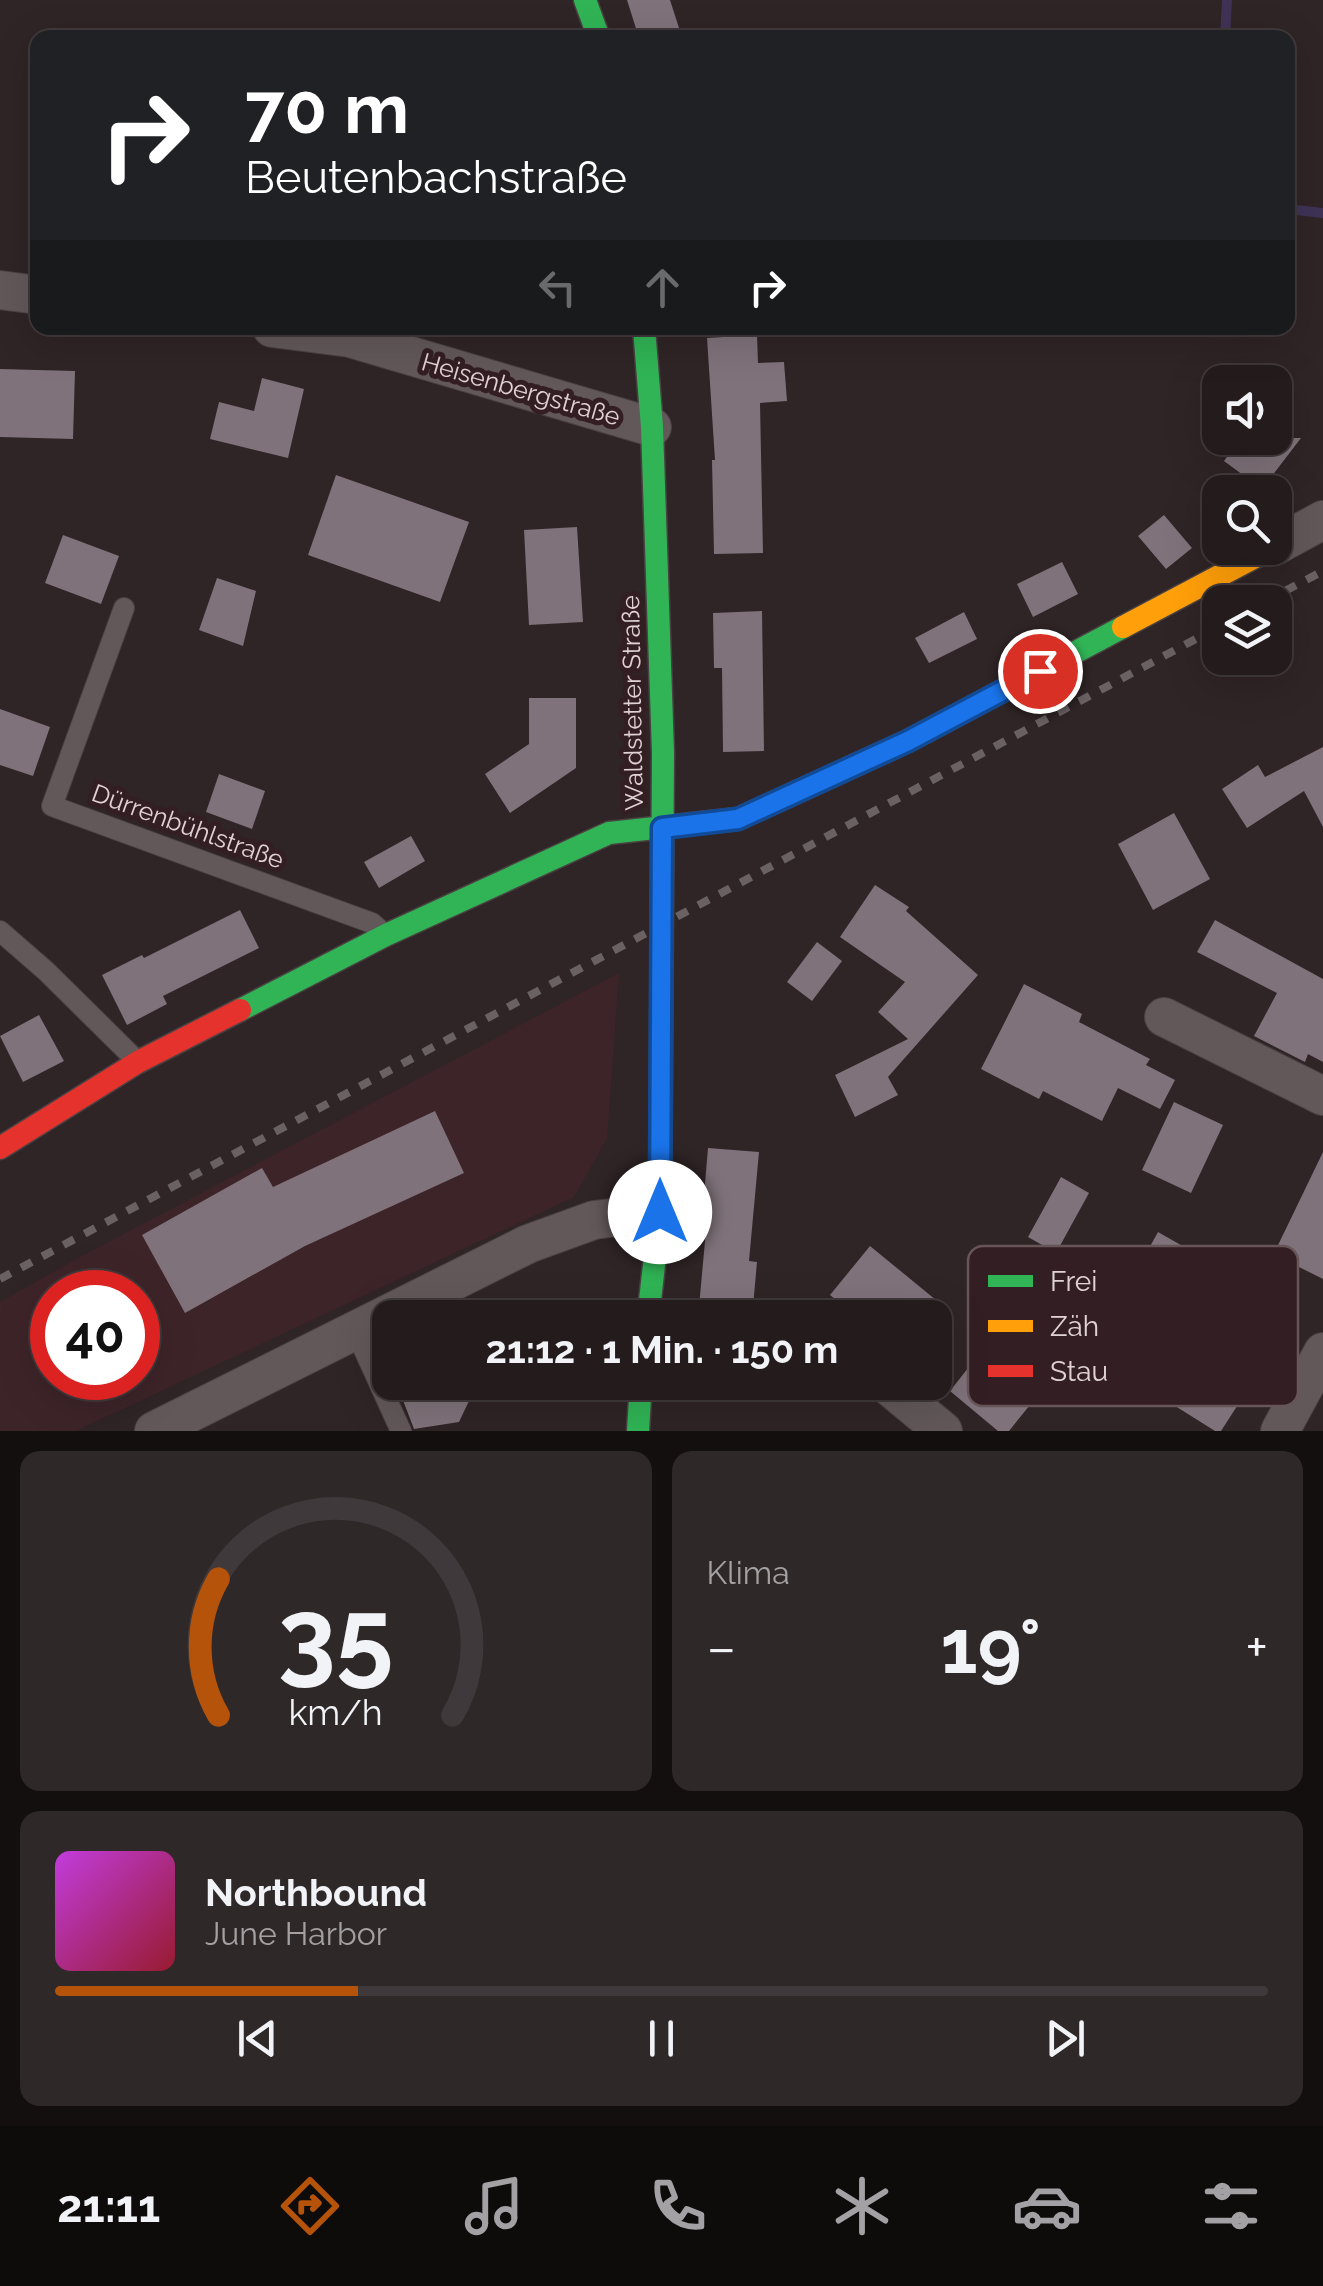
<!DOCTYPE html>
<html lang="de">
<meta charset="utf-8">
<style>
:root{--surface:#231b1c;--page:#2f2829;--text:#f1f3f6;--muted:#a3a1a3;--line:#40393b;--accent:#b45309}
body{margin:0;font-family:Raleway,sans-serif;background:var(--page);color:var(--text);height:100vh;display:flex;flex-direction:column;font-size:38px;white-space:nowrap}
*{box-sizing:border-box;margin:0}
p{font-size:32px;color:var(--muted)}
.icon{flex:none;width:55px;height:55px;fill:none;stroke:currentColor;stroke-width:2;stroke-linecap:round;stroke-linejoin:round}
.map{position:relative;height:1431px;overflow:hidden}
.details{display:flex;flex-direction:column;gap:20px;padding:20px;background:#130f0f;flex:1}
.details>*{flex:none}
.guide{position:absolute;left:30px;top:30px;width:1265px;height:305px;border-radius:20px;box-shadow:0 10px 40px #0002,0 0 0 2px var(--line);background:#202124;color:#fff;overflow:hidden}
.tools{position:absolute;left:1202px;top:365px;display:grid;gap:20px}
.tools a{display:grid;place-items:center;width:90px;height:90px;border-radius:20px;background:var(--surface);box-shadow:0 10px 40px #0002,0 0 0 2px var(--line);font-size:50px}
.speed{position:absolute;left:30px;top:1270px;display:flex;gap:20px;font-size:50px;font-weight:700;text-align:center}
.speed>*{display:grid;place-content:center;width:130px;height:130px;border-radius:50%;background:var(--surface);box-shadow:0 10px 40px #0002,0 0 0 2px var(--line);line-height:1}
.speed .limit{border:15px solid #d22;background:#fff;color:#111}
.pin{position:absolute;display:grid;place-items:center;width:85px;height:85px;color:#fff;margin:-42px;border:5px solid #fff;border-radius:50%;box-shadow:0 2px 10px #0007}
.me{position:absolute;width:110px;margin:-55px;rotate:0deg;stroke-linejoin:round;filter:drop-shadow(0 0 8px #0008)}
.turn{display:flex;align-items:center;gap:35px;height:210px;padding:0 50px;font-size:45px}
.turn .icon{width:130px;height:130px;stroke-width:2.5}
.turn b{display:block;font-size:70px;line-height:85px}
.lanes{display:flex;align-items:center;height:95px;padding:0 50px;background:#0003;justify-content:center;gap:50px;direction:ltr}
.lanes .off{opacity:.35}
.big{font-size:75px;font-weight:700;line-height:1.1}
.details .widget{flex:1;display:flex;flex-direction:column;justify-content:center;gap:15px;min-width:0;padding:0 35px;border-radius:20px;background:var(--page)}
.details .dial{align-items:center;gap:0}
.dial svg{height:260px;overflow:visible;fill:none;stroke:var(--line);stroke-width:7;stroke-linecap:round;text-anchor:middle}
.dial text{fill:var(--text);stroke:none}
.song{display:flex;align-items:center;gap:30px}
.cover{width:120px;height:120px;border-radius:15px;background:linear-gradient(135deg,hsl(290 70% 55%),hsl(350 70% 35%))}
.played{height:10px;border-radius:5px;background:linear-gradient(90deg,var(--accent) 25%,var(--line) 25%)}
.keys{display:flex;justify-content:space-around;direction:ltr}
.heat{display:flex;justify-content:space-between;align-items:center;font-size:55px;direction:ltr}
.details .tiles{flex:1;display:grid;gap:20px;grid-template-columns:1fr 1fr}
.widget:last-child{grid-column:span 2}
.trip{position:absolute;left:372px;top:1300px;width:580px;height:100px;border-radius:20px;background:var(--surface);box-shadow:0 10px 40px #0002,0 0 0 2px var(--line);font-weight:700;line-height:100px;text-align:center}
.tab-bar{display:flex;height:160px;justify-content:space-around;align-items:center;background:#0e0b0b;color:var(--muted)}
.tab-bar .icon{width:70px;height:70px}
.tab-bar .current{color:var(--accent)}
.tab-bar b{font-size:45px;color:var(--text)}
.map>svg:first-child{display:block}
.built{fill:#3d2429;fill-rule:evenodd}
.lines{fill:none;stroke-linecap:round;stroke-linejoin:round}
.stream{stroke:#3e3355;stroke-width:10}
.building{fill:#7f727a}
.lane-casing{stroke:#4a4142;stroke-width:22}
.street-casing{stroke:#4a4142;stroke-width:40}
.fast-casing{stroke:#4a4142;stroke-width:25}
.slow-casing{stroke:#4a4142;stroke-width:25}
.jam-casing{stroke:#4a4142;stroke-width:25}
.lane{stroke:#62585a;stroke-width:20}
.street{stroke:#62585a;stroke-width:38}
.fast{stroke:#30b455;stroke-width:22}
.slow{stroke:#ff9f0a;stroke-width:22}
.jam{stroke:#e5322d;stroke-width:22}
.rail{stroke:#6a6163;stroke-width:8;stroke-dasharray:12 12;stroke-linecap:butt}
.route-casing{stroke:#114b97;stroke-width:25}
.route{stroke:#1a73e8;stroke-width:18}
.labels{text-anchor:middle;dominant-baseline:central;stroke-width:10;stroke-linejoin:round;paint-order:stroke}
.street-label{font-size:25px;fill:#e0d2d5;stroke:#331f23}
.key{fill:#331f23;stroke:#675558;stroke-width:2.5}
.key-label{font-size:28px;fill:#e0d2d5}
</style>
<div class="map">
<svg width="1323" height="1431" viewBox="0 0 1323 1431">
<rect width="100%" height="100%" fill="#2f2426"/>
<path class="built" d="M619,973L607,1139L574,1197L76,1431H0V1302L80,1257ZM52,1292H138V1378H52Z"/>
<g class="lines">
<path class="stream" d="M1225,38L1227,0
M1288,209L1323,213"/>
</g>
<path class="building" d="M627,0H670L680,31L658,38H639Z
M757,335L758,363L784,362L787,401L760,403L763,553L714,554L712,460H715L707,338Z
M0,369L75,371L73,439L0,437Z
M262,378L304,389L288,458L210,439L219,402L254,411Z
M1241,438H1301L1262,489L1224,461Z
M336,475L469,522L440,602L308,555Z
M1164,515L1192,548L1166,569L1138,536Z
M577,527L583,622L529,625L524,530Z
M63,535L119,556L101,604L45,583Z
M1062,562L1078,594L1033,617L1017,584Z
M217,578L256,591L243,646L199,630Z
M762,611L764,751L723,752L722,668H714L713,613Z
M964,612L977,639L929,663L915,638Z
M529,698H576V768L510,813L485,774L529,744Z
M0,709L50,727L33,776L0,765Z
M1323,747V827L1304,791L1247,828L1222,789L1258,765L1265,777Z
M219,774L265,791L252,829L206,812Z
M1174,813L1210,879L1153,910L1118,844Z
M411,836L425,861L379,888L364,862Z
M875,885L909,907L906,911L978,975L888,1077L898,1095L855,1117L835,1075L908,1039L878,1012L905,982L840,937Z
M240,910L259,948L163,996L167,1004L127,1025L102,975L142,955L144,958Z
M1215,920L1323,979V1062L1308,1054L1305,1062L1254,1036L1277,993L1197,952Z
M817,942L842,961L812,1001L787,982Z
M1024,984L1082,1014L1079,1022L1150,1059L1146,1065L1175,1080L1160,1109L1118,1088L1102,1121L1043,1091L1039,1099L981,1069Z
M39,1015L64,1061L23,1082L0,1036Z
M1174,1102L1223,1125L1191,1193L1142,1170Z
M435,1111L464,1173L305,1246L185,1313L142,1235L262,1168L273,1187Z
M708,1148L759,1152L749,1261L757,1262L752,1318H698L707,1219H702Z
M1323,1152V1279L1299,1267L1228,1392L1241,1400L1221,1431H1215L1172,1404L1212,1339L1209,1338L1239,1286L1254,1295Z
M1061,1177L1089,1193L1056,1253L1028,1237Z
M1158,1232L1186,1248L1153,1308L1125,1292Z
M870,1246L936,1300L922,1318H858L830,1295Z
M1022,1269L1074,1298L1027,1386L1038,1395L1009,1431H998L950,1391L998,1330L990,1326Z
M396,1382H478L459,1422L414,1429Z"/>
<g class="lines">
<g class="lane-casing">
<path id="lane" d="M124,608L52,806L372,923L381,931
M0,931L46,971L136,1060
M355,1330L401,1431"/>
</g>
<g class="street-casing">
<path id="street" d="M0,290L38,295
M272,328L350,338L652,427
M1275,546L1323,520
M1164,1017L1323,1096
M884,1382L943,1431
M154,1431L528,1244L594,1220L660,1212
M1280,1431L1323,1352"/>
</g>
<g class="fast-casing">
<path id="fast" d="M585,0L599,38
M644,328L652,427L663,753L660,1212L648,1318
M240,1010L386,935L609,833L738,819L908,741L1123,627
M638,1431L641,1382"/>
</g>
<g class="slow-casing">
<path id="slow" d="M1123,627L1272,548"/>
</g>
<g class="jam-casing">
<path id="jam" d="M0,1148L138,1062L240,1010"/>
</g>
<use href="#lane" class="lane"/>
<use href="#street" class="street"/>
<use href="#fast" class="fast"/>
<use href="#slow" class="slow"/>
<use href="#jam" class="jam"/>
<path class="rail" d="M1264,602L1323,571
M0,1279L1220,626"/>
</g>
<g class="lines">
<g class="route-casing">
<path id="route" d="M660,1212L662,828L738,819L908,741L1040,671"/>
</g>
<use href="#route" class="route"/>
</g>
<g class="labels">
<g class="street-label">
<text transform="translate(521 389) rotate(16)">Heisenbergstraße</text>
<text transform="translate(632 703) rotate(-91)">Waldstetter Straße</text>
<text transform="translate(188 826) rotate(20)">Dürrenbühlstraße</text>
</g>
</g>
<rect x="968" y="1246" width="330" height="160" rx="15" class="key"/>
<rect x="988" y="1275" width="45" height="12" fill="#30b455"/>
<rect x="988" y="1320" width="45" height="12" fill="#ff9f0a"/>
<rect x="988" y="1365" width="45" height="12" fill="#e5322d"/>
<g class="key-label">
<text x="1050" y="1291">Frei</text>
<text x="1050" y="1336">Zäh</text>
<text x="1050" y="1381">Stau</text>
</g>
</svg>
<div class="tools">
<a><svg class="icon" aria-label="sound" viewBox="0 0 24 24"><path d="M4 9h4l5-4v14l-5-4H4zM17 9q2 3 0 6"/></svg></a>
<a><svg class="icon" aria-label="search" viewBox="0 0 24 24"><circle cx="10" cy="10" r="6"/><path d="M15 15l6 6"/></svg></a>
<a><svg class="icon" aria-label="layers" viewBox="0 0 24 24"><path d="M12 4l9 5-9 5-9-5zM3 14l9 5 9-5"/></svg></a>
</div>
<div class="speed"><div class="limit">40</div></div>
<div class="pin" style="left:1040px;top:671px;background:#d93025"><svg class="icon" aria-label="arrive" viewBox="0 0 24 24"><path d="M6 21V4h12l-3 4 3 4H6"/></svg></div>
<svg class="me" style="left:660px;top:1212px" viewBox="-20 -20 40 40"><circle r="19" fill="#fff"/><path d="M0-13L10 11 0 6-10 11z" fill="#1a73e8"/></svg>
<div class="trip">21:12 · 1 Min. · 150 m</div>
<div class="guide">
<div class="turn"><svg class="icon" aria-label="right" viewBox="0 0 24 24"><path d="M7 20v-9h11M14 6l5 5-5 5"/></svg><div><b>70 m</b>Beutenbachstraße</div></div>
<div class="lanes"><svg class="icon off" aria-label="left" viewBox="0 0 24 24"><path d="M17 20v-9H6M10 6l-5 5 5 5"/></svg><svg class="icon off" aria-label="ahead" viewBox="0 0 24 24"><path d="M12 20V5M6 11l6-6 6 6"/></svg><svg class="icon" aria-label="right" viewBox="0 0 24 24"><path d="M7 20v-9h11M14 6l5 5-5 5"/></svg></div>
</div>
</div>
<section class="details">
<div class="tiles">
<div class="widget dial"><svg viewBox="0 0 100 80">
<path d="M14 69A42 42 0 1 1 86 69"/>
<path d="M14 69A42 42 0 0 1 14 27" stroke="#b45309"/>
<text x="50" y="56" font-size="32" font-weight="700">35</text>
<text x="50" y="72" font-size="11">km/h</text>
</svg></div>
<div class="widget"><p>Klima</p>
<div class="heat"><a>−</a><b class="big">19°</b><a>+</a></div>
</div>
<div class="widget">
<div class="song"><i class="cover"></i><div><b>Northbound</b><p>June Harbor</p></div></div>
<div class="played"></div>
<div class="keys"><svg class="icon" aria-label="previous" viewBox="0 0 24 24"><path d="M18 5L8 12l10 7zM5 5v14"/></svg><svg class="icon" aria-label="pause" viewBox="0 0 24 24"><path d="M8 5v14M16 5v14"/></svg><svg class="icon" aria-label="next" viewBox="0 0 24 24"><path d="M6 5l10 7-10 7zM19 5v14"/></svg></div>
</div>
</div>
</section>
<nav class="tab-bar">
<b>21:11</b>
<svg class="icon current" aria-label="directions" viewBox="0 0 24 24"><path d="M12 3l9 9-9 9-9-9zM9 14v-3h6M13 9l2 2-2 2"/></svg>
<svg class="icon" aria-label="music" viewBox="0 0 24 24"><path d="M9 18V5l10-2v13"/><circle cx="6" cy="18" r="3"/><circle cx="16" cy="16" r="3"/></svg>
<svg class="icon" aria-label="phone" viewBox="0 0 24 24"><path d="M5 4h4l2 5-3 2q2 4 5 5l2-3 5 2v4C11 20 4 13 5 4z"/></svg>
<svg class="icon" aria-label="climate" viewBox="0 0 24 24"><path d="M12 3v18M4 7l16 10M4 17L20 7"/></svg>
<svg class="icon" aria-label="car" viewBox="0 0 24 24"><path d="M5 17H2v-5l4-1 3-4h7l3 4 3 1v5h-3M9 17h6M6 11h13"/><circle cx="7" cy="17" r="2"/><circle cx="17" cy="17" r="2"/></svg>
<svg class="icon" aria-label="filters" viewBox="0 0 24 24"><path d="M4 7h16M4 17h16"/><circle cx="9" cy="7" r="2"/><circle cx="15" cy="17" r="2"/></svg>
</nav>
